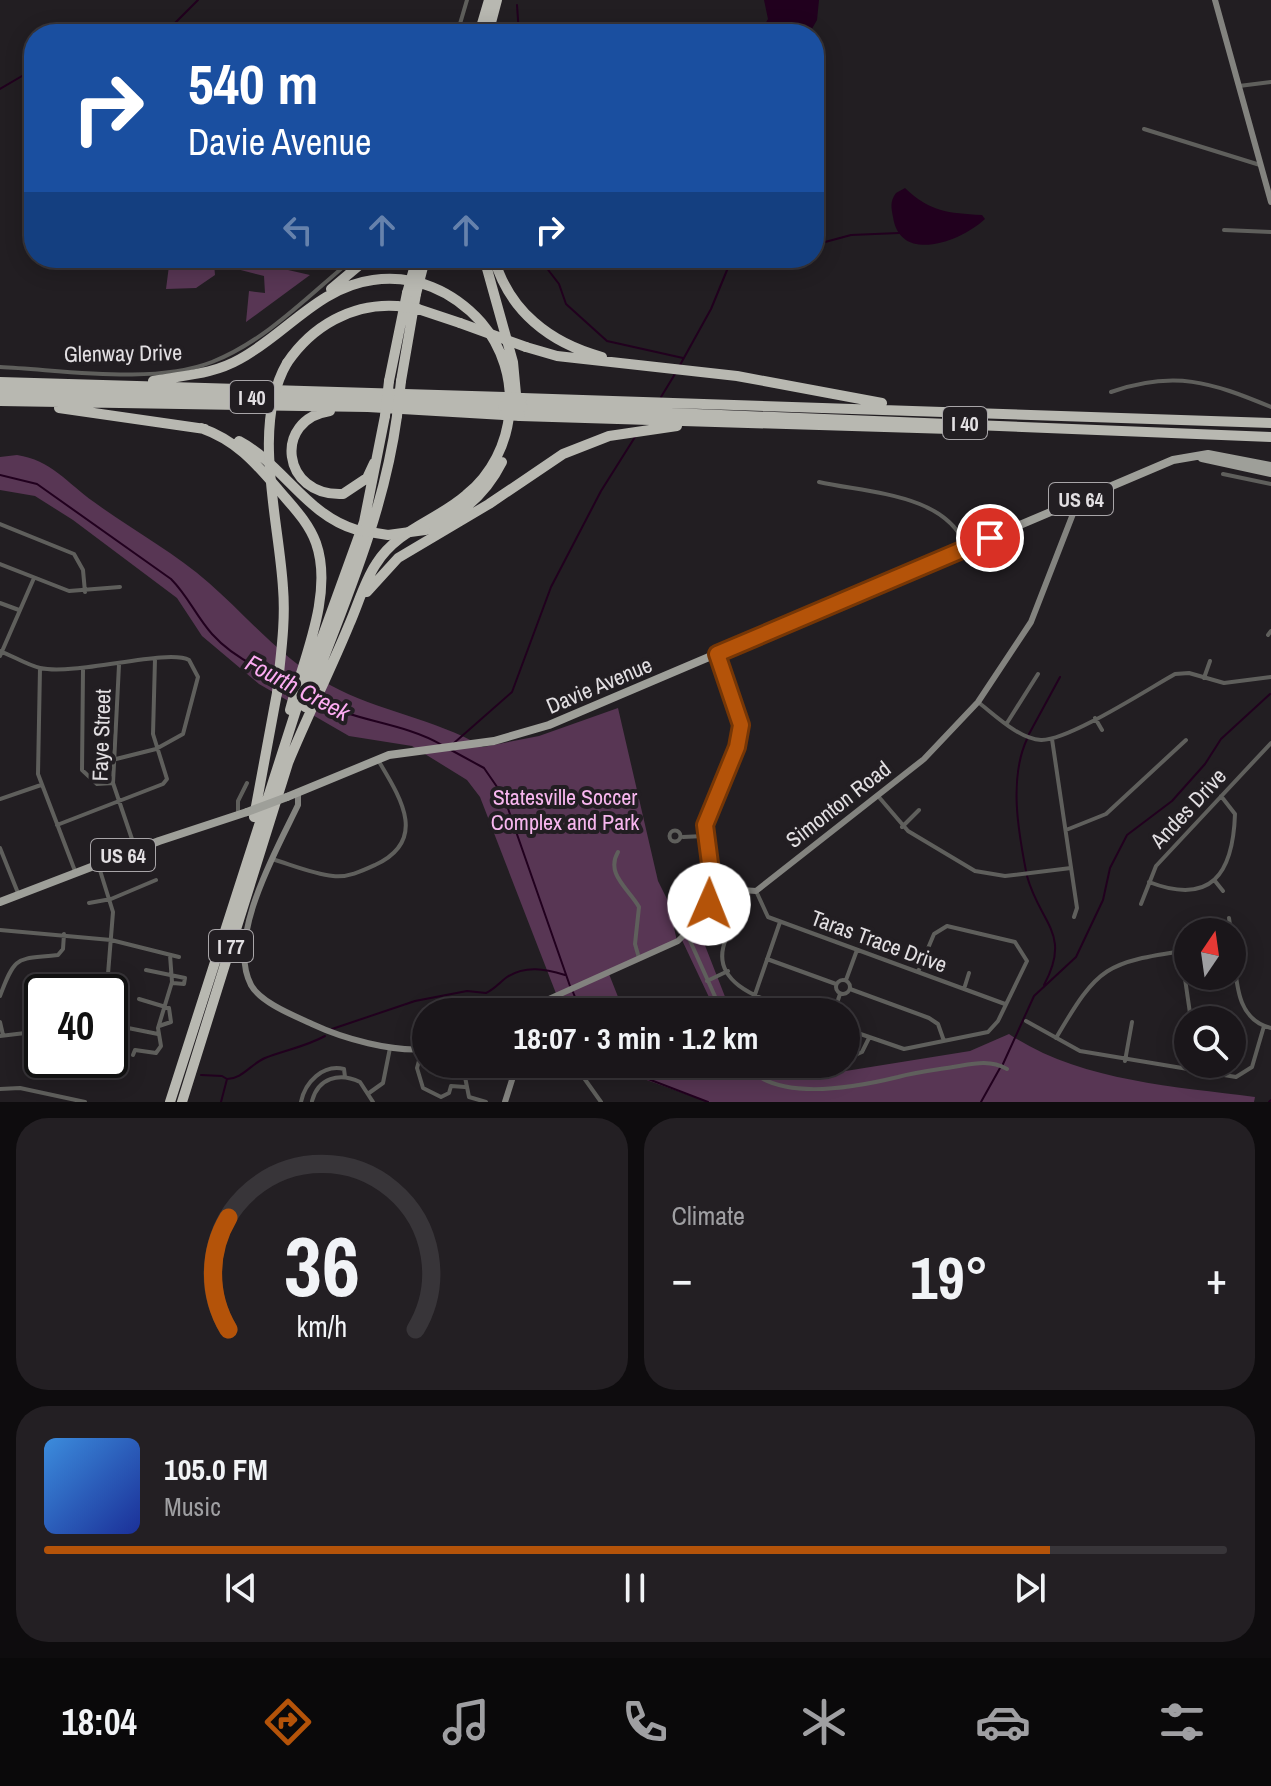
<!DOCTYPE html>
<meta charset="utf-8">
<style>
:root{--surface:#1a161a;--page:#231f23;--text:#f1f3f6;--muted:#9f9fa2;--line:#383539;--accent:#b45309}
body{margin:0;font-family:"Archivo Narrow",sans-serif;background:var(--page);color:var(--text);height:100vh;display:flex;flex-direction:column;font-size:30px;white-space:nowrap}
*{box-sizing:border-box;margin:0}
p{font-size:26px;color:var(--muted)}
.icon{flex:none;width:44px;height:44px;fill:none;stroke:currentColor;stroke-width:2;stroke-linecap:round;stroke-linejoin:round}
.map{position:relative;height:1102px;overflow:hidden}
.drawer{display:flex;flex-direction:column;gap:16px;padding:16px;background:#0e0c0e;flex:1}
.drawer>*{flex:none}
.banner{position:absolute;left:24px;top:24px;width:800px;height:244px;border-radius:32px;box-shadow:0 4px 20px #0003,0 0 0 2px var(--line);background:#1a4fa0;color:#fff;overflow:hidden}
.needle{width:52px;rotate:13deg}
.controls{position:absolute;left:1174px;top:918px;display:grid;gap:16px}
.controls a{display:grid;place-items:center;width:72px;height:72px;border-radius:50%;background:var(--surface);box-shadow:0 4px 20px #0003,0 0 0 2px var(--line);font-size:40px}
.speed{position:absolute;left:24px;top:974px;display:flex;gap:16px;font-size:40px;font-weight:700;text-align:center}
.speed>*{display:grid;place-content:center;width:104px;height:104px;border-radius:50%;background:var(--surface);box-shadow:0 4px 20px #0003,0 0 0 2px var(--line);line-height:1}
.speed .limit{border:4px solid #111;border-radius:12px;background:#fff;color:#111}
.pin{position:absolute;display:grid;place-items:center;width:68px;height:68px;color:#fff;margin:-34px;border:4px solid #fff;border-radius:50%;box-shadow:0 2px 8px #0007}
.me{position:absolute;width:88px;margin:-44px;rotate:1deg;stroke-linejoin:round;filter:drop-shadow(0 0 6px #0008)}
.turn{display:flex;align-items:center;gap:28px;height:168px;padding:0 32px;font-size:36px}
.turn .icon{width:104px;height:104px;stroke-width:2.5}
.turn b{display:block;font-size:56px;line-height:68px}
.lanes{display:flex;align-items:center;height:76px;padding:0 32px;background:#0003;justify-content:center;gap:40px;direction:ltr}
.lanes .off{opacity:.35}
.big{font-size:60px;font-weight:800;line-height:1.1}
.drawer .tile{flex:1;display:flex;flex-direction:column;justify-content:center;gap:12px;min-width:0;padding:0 28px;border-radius:32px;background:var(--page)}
.drawer .dial{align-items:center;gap:0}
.dial svg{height:208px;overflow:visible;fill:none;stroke:var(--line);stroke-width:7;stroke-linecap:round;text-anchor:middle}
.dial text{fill:var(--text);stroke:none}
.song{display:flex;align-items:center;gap:24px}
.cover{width:96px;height:96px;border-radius:12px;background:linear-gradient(135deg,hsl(210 70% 55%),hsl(230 70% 35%))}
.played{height:8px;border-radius:4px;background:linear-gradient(90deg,var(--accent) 85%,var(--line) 85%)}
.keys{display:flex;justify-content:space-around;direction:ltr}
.heat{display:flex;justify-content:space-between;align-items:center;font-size:44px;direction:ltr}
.drawer .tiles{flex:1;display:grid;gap:16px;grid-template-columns:1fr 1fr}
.tile:last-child{grid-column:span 2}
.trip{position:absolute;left:412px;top:998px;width:448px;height:80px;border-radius:40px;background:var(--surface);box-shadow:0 4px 20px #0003,0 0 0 2px var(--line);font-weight:800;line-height:80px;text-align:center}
.dock{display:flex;height:128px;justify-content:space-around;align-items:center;background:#0a090a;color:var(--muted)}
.dock .icon{width:56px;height:56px}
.dock .selected{color:var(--accent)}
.dock b{font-size:36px;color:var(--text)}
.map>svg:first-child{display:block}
.green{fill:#583654}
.water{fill:#21001e}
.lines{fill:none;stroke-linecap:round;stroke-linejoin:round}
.stream{stroke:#21001e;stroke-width:2}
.street{stroke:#5f5f5c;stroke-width:4}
.secondary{stroke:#83837f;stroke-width:6}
.primary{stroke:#9e9f99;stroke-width:8}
.highway{stroke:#b8b8b1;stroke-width:10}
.primary-bridge{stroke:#9e9f99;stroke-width:8}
.highway-bridge{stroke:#b8b8b1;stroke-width:10}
.route-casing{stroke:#753606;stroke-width:20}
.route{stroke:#b45309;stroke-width:14}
.labels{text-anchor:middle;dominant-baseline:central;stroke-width:8;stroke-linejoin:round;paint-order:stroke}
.shield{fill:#221e22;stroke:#a8a5a8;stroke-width:2}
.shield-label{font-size:20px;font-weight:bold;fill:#e2dfe2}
.street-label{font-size:22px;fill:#e2dfe2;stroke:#221e22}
.park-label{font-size:22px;fill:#f8b7ef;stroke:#221e22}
.water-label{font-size:24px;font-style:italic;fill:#fdacf3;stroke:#221e22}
</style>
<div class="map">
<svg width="1271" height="1102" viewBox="0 0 1271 1102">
<rect width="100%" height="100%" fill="#221e22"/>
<path class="green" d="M170,258H235L310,275L246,322L249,291L265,293L264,276L214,263L215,275L196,288L166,289Z
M17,455C51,460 67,483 94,502C132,530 174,552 209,583C249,618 282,660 330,685C379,712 434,718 483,747L539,736L618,708L658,881L668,901L677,941L609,974L624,1012H565L562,1009L480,797L467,780L412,746L349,736L259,684L202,636L177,598L73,520L35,496L0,490V457Z
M697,925L731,1012H716L681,938Z
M1009,1034C1080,1081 1172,1086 1255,1097L1254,1102H708L602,1064H796L827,1074L970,1051Z"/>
<path class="water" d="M764,0H819L817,20L809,34H759L768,19Z
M905,188C930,212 948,213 982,215L985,219C962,241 900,265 893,217C891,207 890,201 896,193Z"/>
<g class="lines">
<path class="stream" d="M517,5L519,34
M154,34L175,23L198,0
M0,89L34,69
M814,245L851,235L899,233
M539,258L559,284L566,304L607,341L683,358
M732,261L742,258
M680,365L711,309L732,258
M661,397L675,374
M0,475L37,484L171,579C188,596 196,616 212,634C229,653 250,665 274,675
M282,681L294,688
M320,703C360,722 404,723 442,745
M1029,734L1060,677
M454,743L512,692L551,587L601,491L635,437
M451,750L484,768L504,797L570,986
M1026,871C1018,830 1009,778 1027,739
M1027,876C1040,924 1072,933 1044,985
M573,992L581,1012
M332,1029L415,1001L467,991L486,993C495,989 500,982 507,977C526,965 545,969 565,975
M609,1064L708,1102
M1003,1064L1034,996L1076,957L1103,900L1110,868L1127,835L1172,801L1205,764L1221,739L1270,694
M201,1075L222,1076L227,1079
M221,1102L227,1079C242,1079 251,1064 265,1058C285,1050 305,1047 325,1036
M981,1102L1000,1068
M1269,1102L1271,1100"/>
<path class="street" d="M457,34L467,0
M1239,86L1271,82
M1144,129L1260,165
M1224,230L1271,232
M0,367C64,370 152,385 212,362C266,341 310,294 354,258
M1111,392C1174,370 1211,382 1271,407
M1223,474L1271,484
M819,482C867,493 946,493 966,547
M0,524L74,554L83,570L85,592
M0,564L69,591L120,587
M0,603L19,610
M1268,635L1271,631
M0,651C13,656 27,665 40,668C76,676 168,648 189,660L198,677L183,734L156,749L116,759
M0,656L34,578
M119,665L113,783L135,848
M40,668L38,774L75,871
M83,670L82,770L97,784L113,783
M1204,678L1210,661
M978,702C995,715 1019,739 1041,740C1068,741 1148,689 1175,674L1189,673L1224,683L1271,677
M1095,718L1102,730
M1007,723L1038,674
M1052,739L1077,908L1074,917
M878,796L908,831L975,871L1005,876L1071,868
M0,799L41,785
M238,814V801L247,783
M57,825L163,784L167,779L153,734L155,659
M902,827L919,810
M1066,830L1106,814L1186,740
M669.5 836a5.5 5.5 0 1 1 11 0a5.5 5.5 0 1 1-11 0Z
M683,837L704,836
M0,848L18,893
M618,852C605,874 629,889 639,907L635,944L639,958
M272,859C292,865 313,874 333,876C347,878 362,871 375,865C429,840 400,797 378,760
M98,864L113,912L108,974
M1215,881L1223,891
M1149,882C1211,906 1233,874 1235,814L1221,796
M756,891L768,917L1005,1004
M89,903L111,899L156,880
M1141,904L1156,866L1271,743
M1229,918L1231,932
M0,930L111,940L179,957
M687,934L722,1012
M731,935L726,939C706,986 769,1001 800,1012
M1232,942C1237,975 1233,1019 1271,1028
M1181,951L1191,1020
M767,959L836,984
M146,970L185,978L184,984L173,983
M102.5 979a5.5 5.5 0 1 1 11 0a5.5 5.5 0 1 1-11 0Z
M836 987a7 7 0 1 1 14 0a7 7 0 1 1-14 0Z
M846,980L857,950
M707,981L728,971
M850,989L929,1018L938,1024L944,1041
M964,989L969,973
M0,996C16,953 17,960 58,955L63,949L64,934
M139,999L169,1008L171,1022L159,1026
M749,1012L780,922
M834,1012L840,994
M1026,1021L1080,1051L1236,1077L1252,1067L1264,1026
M0,1022L3,1035
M128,1028L158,1034
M846,1029L904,1049L988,1032L998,1021L1027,961L1015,942L947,926L934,934L918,972
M0,1036L42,1031
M1056,1038C1099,965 1105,963 1188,950
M110,1047L114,1048
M422,1050L417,1068L423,1088L441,1097L449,1093L451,1086L465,1087
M133,1055L135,1050L156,1053L161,1046L158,1028L172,982L170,955
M846,1059L862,1052L869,1038
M1125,1061L1132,1022
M574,1064L601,1102
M745,1064C774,1102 849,1089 898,1077C916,1072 935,1070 953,1067C972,1064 989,1059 1007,1069
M463,1067L469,1097L486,1102
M0,1089L20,1088L85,1102
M369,1093L383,1083L390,1048
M312,1101C318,1078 339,1072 360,1082L373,1102
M301,1102C305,1082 323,1064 344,1069L345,1077"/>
<path class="secondary" d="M1215,0L1271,202
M298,792V805C277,849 226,938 251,985C261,1003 295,1016 312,1024C344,1039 392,1052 426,1049
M712,888L756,891L924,759L978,702L1031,622L1078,501
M520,1012L678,941L704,915L712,888L705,825L737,747L741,725L736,702L717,654
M505,1102L517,1064"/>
<path class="primary" d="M1202,458L1271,473
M287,797L389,755L494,741L549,725L1173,460L1208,454L1271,466
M0,902L159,841L247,812"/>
<path class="highway" d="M479,34L489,0
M488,34L497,0
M484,258L513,362L517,405
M494,258C509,311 550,343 602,357
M331,289L368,258
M418,309L460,323
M526,347L557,356L737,376L882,403
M287,363C312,326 352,303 397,306
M153,381C183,375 212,375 240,359C286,334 319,287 373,280C415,274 453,291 481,322C525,373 518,453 466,495C436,521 398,529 376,564C364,582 358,605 349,625C330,671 307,717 288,763
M389,381L407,293
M401,381L416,294
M0,382L505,397
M0,391L503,406
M522,398L1271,423
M0,401L368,407L504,415
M523,407L1271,437
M59,408L205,429
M330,411C273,419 281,497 343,494L367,478L374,463
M520,416L950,429
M201,428C235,440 254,461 277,488C291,505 308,521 316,543C334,594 303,660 290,710
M239,441C284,465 306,515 357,530
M425,530C460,517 485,496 502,462
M367,592L398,558L489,504L563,454L609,436L677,426
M305,707C341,610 383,519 397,416
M254,817L277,693
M170,1102L297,707L364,522L385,416
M182,1102L289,760"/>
<path class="primary-bridge" d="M247,812L287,797"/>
<path class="highway-bridge" d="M407,293L415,265
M416,294L423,267
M397,306L418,309
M460,323L526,347
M505,397L522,398
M503,406L523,407
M504,415L520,416
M385,416L389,381
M397,416L401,381
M357,530L388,535L425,530
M277,693C280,659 286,623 283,588C279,520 251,425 287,363"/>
</g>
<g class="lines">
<g class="route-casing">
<path id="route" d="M709,904L712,879L705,825L737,747L741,725L717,654L990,538"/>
</g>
<use href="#route" class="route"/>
</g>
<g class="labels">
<g class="shield">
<rect x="230" y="381" width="44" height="32" rx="6"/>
<rect x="943" y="407" width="44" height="32" rx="6"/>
<rect x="1049" y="483" width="64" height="32" rx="6"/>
<rect x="91" y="839" width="64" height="32" rx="6"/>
<rect x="209" y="930" width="44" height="32" rx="6"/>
</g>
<g class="shield-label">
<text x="252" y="397">I 40</text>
<text x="965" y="423">I 40</text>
<text x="1081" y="499">US 64</text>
<text x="123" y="855">US 64</text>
<text x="231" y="946">I 77</text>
</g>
<g class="street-label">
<text transform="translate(123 353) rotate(-1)">Glenway Drive</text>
<text transform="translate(599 685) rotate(-23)">Davie Avenue</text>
<text transform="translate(101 735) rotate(-88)">Faye Street</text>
<text transform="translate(838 804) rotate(-38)">Simonton Road</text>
<text transform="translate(1188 808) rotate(-47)">Andes Drive</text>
<text transform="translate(879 941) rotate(20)">Taras Trace Drive</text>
</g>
<g class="park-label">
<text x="565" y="797">Statesville Soccer<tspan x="565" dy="25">Complex and Park</tspan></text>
</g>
<g class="water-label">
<text transform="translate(298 687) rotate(28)">Fourth Creek</text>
</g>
</g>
</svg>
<div class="controls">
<a><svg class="needle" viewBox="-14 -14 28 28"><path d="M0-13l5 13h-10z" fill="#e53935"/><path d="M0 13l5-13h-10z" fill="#9f9fa2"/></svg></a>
<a><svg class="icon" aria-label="search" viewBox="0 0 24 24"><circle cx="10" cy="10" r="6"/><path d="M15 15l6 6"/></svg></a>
</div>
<div class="speed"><div class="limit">40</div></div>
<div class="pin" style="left:990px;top:538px;background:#d93025"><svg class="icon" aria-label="arrive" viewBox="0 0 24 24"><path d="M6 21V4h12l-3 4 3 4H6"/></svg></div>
<svg class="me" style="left:709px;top:904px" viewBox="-20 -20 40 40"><circle r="19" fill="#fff"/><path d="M0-13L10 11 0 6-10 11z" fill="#b45309"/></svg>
<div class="trip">18:07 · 3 min · 1.2 km</div>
<div class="banner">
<div class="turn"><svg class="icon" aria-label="right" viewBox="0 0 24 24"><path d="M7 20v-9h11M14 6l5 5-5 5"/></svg><div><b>540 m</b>Davie Avenue</div></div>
<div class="lanes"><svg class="icon off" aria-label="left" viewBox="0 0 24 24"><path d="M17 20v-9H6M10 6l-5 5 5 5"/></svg><svg class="icon off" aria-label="ahead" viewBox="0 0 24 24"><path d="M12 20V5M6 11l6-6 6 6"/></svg><svg class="icon off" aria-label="ahead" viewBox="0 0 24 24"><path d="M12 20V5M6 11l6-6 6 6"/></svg><svg class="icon" aria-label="right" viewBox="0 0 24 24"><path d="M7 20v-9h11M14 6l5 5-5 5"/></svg></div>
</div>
</div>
<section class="drawer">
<div class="tiles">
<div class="tile dial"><svg viewBox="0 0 100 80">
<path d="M14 69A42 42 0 1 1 86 69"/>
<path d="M14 69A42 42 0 0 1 14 26" stroke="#b45309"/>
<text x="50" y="56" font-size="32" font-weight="700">36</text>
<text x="50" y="72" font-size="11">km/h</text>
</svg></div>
<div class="tile"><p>Climate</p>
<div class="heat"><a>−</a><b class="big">19°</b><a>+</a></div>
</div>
<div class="tile">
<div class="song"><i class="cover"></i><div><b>105.0 FM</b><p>Music</p></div></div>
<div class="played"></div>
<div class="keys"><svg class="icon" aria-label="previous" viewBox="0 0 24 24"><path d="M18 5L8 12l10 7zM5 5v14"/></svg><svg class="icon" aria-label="pause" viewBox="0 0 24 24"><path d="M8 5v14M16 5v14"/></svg><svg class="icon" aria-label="next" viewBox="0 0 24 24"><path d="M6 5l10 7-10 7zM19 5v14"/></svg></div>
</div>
</div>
</section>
<nav class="dock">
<b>18:04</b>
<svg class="icon selected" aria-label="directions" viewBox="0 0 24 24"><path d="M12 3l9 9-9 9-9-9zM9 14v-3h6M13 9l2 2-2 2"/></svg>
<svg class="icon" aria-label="music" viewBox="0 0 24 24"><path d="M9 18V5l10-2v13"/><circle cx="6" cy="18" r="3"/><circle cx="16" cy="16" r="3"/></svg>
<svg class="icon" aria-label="phone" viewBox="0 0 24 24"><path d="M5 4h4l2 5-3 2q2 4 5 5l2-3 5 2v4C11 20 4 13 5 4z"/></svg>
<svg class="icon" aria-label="climate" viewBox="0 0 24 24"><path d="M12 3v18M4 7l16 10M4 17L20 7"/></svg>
<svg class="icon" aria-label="car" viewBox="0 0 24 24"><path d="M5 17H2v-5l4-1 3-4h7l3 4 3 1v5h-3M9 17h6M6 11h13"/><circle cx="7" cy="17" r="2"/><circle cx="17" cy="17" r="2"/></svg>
<svg class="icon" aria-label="filters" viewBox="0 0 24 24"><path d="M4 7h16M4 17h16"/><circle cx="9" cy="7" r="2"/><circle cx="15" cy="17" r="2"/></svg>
</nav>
